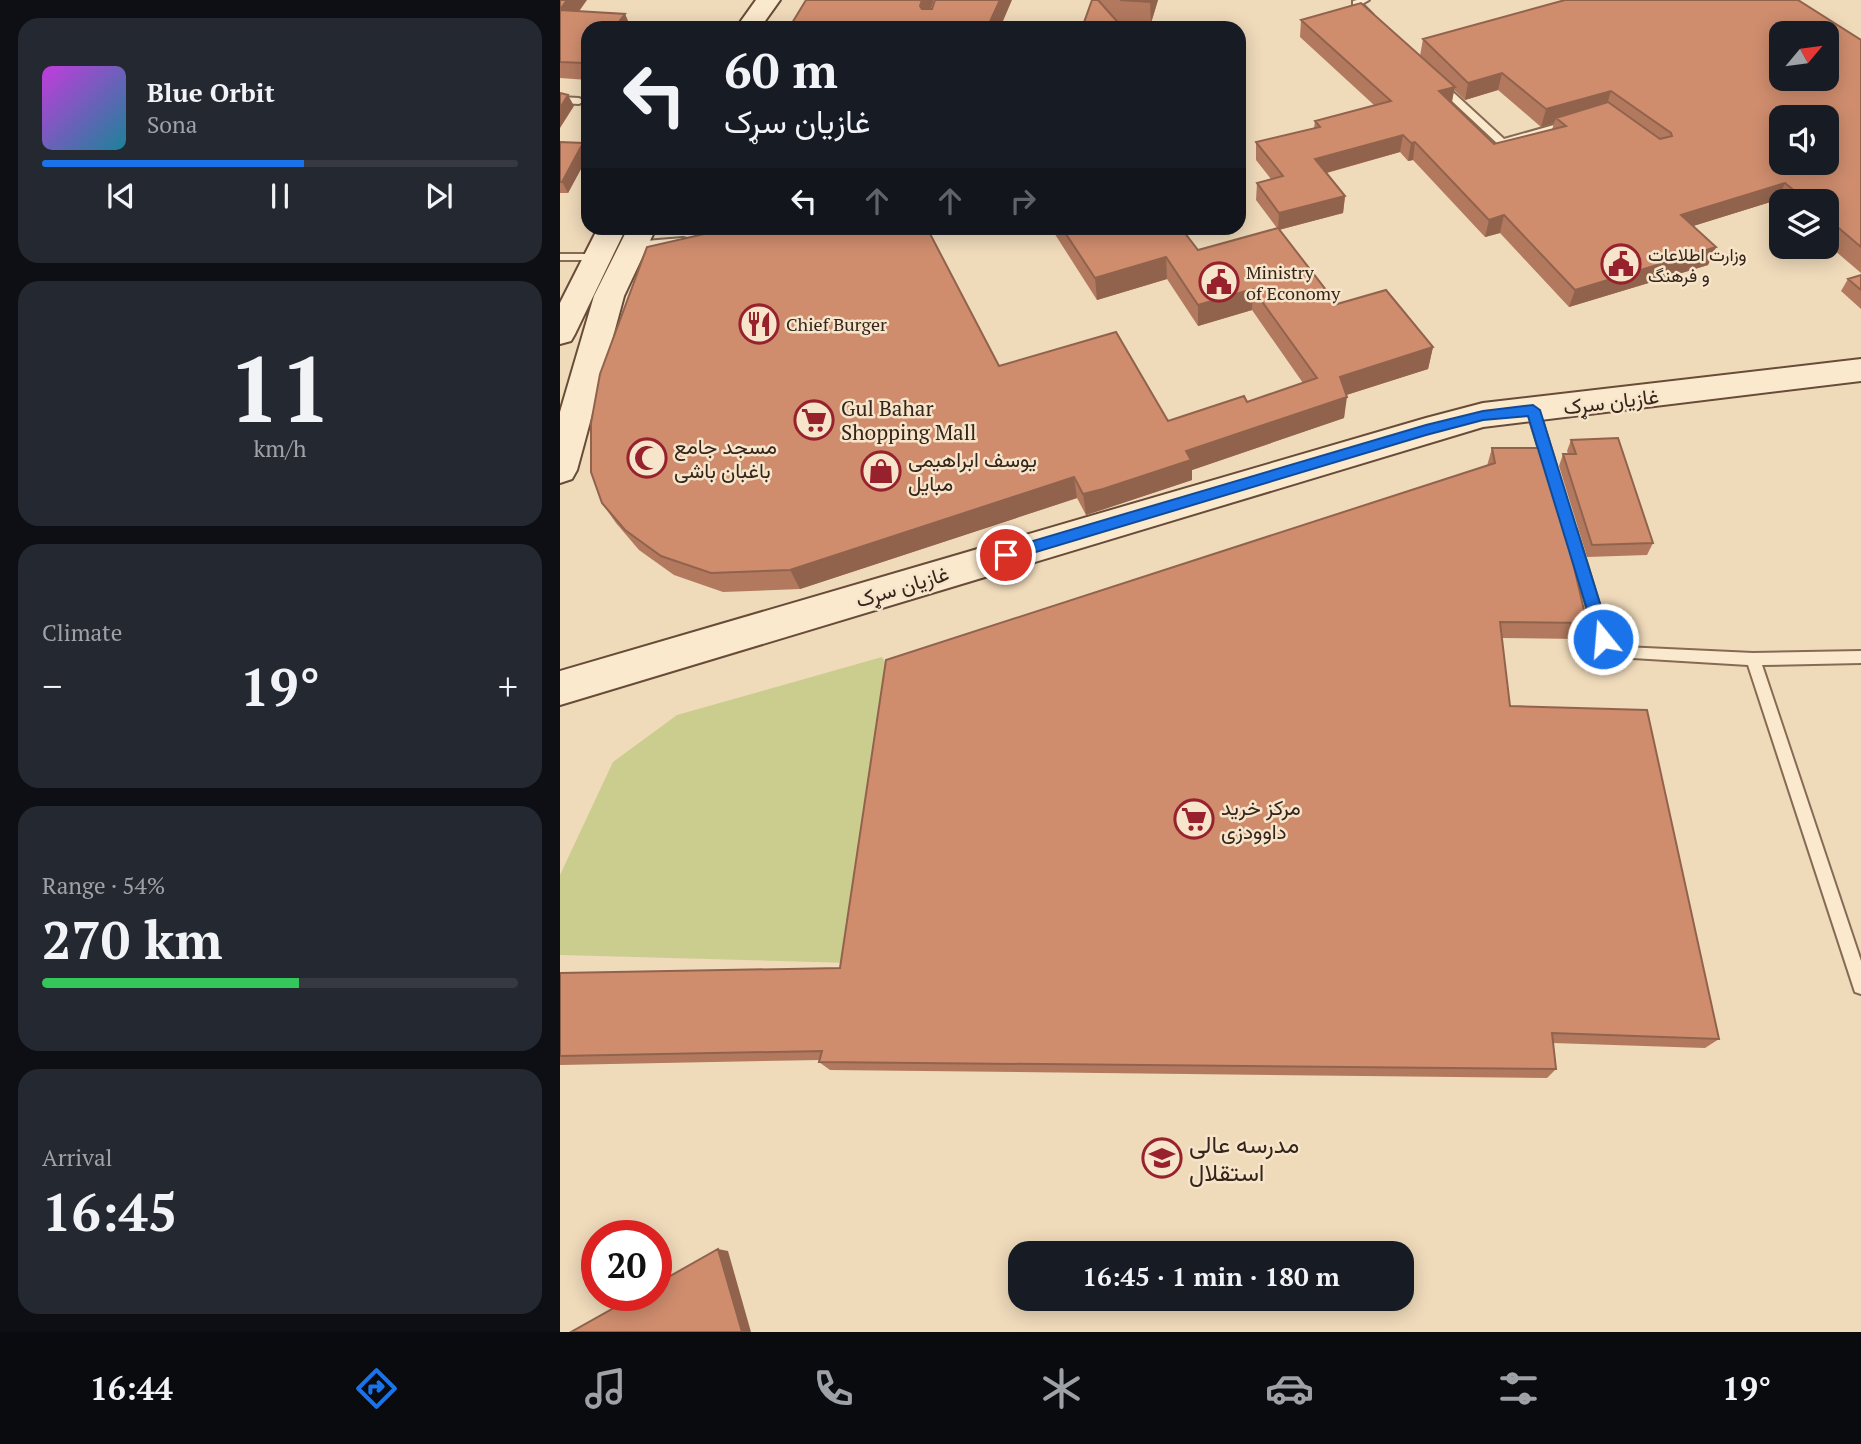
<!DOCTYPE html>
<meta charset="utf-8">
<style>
:root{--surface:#171b24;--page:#242831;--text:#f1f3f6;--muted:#9ea1a6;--line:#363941;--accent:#1a73e8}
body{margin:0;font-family:"PT Serif",Vazirmatn,serif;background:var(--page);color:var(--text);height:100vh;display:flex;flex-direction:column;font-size:26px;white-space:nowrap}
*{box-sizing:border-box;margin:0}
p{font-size:23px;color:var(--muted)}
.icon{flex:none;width:38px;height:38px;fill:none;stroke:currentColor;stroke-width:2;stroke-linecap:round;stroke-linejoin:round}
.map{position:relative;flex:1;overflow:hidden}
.panel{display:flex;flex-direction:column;gap:18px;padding:18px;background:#0d0f14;width:560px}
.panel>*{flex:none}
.hud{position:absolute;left:21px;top:21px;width:665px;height:214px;border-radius:21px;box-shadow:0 4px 18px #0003;background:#171b24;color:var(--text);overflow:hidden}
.needle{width:46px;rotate:61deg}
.controls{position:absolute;left:1209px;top:21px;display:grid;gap:14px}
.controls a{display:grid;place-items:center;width:70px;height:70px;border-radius:14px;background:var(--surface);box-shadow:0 4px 18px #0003;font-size:35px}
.speed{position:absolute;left:21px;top:1220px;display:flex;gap:14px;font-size:35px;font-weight:700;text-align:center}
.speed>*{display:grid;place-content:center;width:91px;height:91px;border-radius:50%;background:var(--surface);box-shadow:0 4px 18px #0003;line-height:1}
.speed .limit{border:10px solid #d22;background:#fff;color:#111}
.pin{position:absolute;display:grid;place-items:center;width:60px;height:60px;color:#fff;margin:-30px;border:4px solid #fff;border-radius:50%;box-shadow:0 2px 7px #0007}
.me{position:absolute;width:77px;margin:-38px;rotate:343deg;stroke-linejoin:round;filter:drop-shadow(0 0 5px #0008)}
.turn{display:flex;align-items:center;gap:24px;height:147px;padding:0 28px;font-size:32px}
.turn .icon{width:91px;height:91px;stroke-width:2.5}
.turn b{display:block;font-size:49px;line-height:60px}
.lanes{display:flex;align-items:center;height:66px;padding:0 28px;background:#0003;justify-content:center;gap:35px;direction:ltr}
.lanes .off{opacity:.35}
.big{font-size:52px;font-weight:600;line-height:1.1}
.panel .card{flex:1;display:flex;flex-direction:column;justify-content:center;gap:10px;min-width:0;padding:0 24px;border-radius:21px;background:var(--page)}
.panel .dial{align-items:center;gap:0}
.dial b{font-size:91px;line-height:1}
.song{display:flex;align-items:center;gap:21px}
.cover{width:84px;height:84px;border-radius:10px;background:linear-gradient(135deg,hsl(290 70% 55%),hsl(190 70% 35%))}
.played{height:7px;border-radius:4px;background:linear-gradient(90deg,var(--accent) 55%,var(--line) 55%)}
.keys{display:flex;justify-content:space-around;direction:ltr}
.heat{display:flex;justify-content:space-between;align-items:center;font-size:38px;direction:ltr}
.charge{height:10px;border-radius:5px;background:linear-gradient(90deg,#34c759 54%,var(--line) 0)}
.trip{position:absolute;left:448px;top:1241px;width:406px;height:70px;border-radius:21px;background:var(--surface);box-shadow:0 4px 18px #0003;font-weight:600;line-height:70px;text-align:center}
.tab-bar{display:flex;height:112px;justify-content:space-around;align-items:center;background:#090b0e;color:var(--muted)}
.tab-bar .icon{width:49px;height:49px}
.tab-bar .active{color:var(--accent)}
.tab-bar b{font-size:32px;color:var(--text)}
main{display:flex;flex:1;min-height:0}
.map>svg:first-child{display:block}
.green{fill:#cbcd8f}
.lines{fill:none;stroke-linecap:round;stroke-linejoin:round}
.service-casing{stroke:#866a54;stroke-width:4}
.secondary-casing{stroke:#684b38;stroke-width:4}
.service{fill:#fae9cd;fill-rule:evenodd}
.secondary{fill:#fae9cd;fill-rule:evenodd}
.wall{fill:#b2795f;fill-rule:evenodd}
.shaded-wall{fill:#91634d}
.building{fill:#cf8d6e;stroke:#91634d;stroke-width:2;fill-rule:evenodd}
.route{fill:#1a73e8;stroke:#114b97;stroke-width:2}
.labels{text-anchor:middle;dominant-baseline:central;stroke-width:5;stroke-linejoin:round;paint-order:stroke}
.far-poi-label{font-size:18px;fill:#35241a;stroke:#f6e5ca;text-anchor:start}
.street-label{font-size:21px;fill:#35241a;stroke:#f6e5ca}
.poi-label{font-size:21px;fill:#35241a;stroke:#f6e5ca;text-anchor:start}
.near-poi-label{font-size:24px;fill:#35241a;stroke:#f6e5ca;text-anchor:start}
</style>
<main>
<section class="panel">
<div class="card">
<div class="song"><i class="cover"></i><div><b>Blue Orbit</b><p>Sona</p></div></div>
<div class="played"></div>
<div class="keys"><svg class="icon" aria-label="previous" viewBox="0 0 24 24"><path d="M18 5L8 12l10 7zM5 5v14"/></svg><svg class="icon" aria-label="pause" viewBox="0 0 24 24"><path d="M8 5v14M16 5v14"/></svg><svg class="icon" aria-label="next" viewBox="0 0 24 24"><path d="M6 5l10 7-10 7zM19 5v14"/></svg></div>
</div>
<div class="card dial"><b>11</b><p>km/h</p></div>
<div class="card"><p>Climate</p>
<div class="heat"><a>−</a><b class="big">19°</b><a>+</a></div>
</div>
<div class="card"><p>Range · 54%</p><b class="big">270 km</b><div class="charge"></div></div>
<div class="card"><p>Arrival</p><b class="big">16:45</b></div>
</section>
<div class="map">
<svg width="1301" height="1332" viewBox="0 0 1301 1332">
<rect width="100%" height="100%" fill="#efdaba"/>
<path class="green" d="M322,657L333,675L291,963L0,955V875L53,762L117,715Z"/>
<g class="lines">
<g class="service-casing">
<path id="service" d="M797,0H809L802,4L813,15V19H807L793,5V1Z
M877,83H883L944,139L1008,121L1013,124L945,145H939L877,87Z
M0,97L19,98L24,101L19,104L0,103Z
M0,144L28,146V152L0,150Z
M123,238L127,239V243L72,248L67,245L72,242Z
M0,254H36L41,257L36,260H0Z
M973,406L979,410L996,466L990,471L984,466L967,410Z
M1010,524L1016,529L1049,636L1064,647L1193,653L1301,651V663L1202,665L1301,961V994L1295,992L1293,986L1188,665L1056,657L1036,639L1004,529Z"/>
</g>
<g class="secondary-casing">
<path id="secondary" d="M196,0H220L200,28H176Z
M38,228H66L15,334L11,341L0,344V303Z
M68,228H96L64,296L17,470L12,479L0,483V412L34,296Z
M1301,359V381L923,427L0,705V671L866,418L923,403Z"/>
</g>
<use href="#service" class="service"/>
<use href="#secondary" class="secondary"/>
</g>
<path class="wall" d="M0,0L19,11L65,14L71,28H28V80L0,78Z
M532,0H598L591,23L557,21Z
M741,20L860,56L863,39L1301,40V273L1267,244V201H1222V205L1217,200L1133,226L1156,247L1148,265L1009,307L940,233L925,237L853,160L848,161L840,152L767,173L785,196L783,213L719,230L777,304L873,347L868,369L786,395L784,418L632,470V480L545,509L526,515L517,498L240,589L163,592L114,575L79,550L56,523L42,503L153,232L439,366L608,421L687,402L743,383L692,310L638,326L607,279L537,300L491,228H621L638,250L717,228L696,200L697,183L711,179L696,160V142L754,128L755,121L814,105L740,37ZM894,90L905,100L938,90L981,127L994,123L992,130L934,144L892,103Z
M0,142L28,153V156L8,193H0Z
M1301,275V309L1281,291L1288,279Z
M1011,440L1093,543L1087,555L1027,557L999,466L1003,454H1008L1007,451Z
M932,448L1017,540L1011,553L1027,623L1019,639L942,638L950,706L1159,1039L1145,1048L993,1043L996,1069L987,1078L270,1070L259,1062L260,1060L0,1065V973L280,968L927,466Z"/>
<path class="shaded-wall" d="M7,0H27L8,27L0,10Z
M362,0H374L365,27L360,6Z
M440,0H452L440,28H427Z
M591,0H598L591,23L590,2Z
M65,14L71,28H54Z
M28,59V70L25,63Z
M942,73L938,90L905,100L908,83Z
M895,87L891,104L879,91Z
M1051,91L1046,108L996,118L994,123L981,127L986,109Z
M8,95L14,106L0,128V108Z
M843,135L840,152L754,176L755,159Z
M855,142L853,160L848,161L851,143Z
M23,143L28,153V156L8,193L2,182Z
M1225,183L1217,200L1114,232L1121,215Z
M785,196L783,213L718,230L719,213Z
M944,215L940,233L925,237L929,220Z
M1156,247L1148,265L1009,307L1015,290Z
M606,257L607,279L537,300L535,278Z
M693,289L692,310L638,326V305Z
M873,347L868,369L777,398L780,377Z
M787,397L784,418L632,470V480L526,515L523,494L626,451Z
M514,477L517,498L240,589L230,570Z
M158,1249L168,1251L191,1332H182Z"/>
<path class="building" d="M0,0H7L0,10L65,14L54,28H28V59L25,63L0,62Z
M246,0H362L360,6L362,9H372L375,0H440L427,28H229Z
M532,0H538L563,28H522Z
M560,0H591L590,2Z
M1005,0H1238L1301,40V247L1267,218V201H1247L1225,183L1121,215L1156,247L1015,290L944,215L929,220L855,142L851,143L843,135L755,159L785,196L719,213L697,183L723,176L696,142L760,127L755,121L831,101L741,20L801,3L895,87L879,91L934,144L1006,126L996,118L1048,102L1100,139L1112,136L1111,133L1051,91L986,109L942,73L908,83L863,39ZM1222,33H1267V79H1222ZM1222,117H1267V163H1222Z
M0,93L8,95L0,108Z
M0,142L23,143L2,182H0Z
M152,228H367L439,366L556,332L608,421L684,396L687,402L757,378L693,289L638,305L606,257L535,278L502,228H621L638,250L718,228L777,304L826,290L873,347L780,377L787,397L626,451L631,460L543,489L523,494L514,477L230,570L151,573L101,556L65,530L42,503L31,472V423L40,374L87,247L153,232Z
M1301,275V290L1288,279Z
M1058,438L1093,543L1032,545L1003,454H1016L1011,440Z
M932,448H988L1017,540L1008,541L1027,623L940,622L950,706L1087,710L1159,1039L992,1033L996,1069L259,1062L262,1051L0,1056V973L280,968L326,660L935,463Z
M158,1249L182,1332H11L77,1295H96V1284Z"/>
<path class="route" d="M973,405L980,410L1051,639L1043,646L1036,639L968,416L923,420L866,435L446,561L439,555L446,549L866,425L923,411Z"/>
<defs>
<g id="civic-ring" transform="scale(2.0125)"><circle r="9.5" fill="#f6e5ca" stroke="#97222e" stroke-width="1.5"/><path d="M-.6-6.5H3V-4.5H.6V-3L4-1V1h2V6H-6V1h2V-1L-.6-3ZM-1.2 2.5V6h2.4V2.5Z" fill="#97222e"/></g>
<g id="restaurant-ring" transform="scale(2.0125)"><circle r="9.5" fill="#f6e5ca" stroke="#97222e" stroke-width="1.5"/><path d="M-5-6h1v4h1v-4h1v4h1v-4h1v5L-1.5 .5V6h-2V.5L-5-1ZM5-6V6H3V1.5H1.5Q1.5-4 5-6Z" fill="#97222e"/></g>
<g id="supermarket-ring" transform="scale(2.0125)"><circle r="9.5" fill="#f6e5ca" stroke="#97222e" stroke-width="1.5"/><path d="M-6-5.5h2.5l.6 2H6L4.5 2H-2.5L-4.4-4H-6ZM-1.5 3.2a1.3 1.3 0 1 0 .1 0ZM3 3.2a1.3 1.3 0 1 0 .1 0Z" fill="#97222e"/></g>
<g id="mosque-ring" transform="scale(2.0125)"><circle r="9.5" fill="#f6e5ca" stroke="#97222e" stroke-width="1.5"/><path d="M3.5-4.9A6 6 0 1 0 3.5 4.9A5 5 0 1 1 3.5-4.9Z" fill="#97222e"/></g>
<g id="shop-ring" transform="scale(2.0125)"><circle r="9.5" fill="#f6e5ca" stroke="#97222e" stroke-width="1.5"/><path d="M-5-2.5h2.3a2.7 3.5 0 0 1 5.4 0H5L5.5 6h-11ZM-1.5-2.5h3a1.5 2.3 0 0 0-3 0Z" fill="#97222e"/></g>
<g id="school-ring" transform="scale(2.0125)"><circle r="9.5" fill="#f6e5ca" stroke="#97222e" stroke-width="1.5"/><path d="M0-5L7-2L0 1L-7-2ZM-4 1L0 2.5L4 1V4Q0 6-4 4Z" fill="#97222e"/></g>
</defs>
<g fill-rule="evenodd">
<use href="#civic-ring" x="1061" y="264"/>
<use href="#civic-ring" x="659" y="282"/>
<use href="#restaurant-ring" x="199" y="324"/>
<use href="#supermarket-ring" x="254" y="420"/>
<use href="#mosque-ring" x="87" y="458"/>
<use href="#shop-ring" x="321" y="471"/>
<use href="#supermarket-ring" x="634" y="819"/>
<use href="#school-ring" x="602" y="1158"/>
</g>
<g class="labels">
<g class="far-poi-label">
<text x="1088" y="254">وزارت اطلاعات<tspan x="1088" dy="21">و فرهنگ</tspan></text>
<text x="686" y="272">Ministry<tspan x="686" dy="21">of Economy</tspan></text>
<text x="226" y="324">Chief Burger</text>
</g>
<g class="street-label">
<text transform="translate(1051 401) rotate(-7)">غازیان سړک</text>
<text transform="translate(342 586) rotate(-17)">غازیان سړک</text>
</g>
<g class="poi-label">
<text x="281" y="408">Gul Bahar<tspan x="281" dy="24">Shopping Mall</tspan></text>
<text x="114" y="446">مسجد جامع<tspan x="114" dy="24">باغبان باشی</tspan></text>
<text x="348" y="459">یوسف ابراهیمی<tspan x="348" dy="24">مبایل</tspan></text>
<text x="661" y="807">مرکز خرید<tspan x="661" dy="24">داوودزی</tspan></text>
</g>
<g class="near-poi-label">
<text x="629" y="1144">مدرسه عالی<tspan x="629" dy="28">استقلال</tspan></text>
</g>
</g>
</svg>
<div class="controls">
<a><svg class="needle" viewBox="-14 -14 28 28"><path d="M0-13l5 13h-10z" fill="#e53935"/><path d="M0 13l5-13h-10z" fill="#9ea1a6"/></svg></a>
<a><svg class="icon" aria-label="sound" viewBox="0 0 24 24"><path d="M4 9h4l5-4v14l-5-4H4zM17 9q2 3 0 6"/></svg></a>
<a><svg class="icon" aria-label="layers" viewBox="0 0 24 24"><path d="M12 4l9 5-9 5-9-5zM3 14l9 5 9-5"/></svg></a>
</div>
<div class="speed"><div class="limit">20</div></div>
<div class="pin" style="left:446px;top:555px;background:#d93025"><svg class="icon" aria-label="arrive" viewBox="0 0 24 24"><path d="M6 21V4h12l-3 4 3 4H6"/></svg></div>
<svg class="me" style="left:1043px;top:639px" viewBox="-20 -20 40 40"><circle r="17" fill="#1a73e8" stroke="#fff" stroke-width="3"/><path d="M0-11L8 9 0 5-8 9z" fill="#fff"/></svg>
<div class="trip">16:45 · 1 min · 180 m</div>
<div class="hud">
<div class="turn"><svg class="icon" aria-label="left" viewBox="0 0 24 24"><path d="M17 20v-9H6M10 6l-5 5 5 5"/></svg><div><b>60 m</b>غازیان سړک</div></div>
<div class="lanes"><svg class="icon" aria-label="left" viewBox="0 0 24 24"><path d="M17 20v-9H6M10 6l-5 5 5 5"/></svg><svg class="icon off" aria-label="ahead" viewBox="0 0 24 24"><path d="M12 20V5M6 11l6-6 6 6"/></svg><svg class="icon off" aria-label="ahead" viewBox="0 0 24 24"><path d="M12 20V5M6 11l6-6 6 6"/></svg><svg class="icon off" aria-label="right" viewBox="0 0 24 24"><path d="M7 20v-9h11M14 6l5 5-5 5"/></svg></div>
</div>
</div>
</main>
<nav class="tab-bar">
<b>16:44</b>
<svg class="icon active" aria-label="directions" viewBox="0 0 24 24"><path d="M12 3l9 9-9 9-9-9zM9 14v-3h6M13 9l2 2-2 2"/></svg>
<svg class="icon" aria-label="music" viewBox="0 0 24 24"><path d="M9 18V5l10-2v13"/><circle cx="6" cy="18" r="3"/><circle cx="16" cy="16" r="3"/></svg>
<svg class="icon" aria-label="phone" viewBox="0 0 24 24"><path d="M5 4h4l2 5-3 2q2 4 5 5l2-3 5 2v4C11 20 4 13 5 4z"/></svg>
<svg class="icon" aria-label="climate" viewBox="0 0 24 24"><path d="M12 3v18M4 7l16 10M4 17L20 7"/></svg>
<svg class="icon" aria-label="car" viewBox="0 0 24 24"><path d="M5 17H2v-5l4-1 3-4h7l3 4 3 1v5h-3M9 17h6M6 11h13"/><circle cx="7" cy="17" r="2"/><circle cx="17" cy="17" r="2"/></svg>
<svg class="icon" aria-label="filters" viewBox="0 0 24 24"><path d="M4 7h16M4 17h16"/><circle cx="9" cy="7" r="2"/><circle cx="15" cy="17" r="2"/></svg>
<b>19°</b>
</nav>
